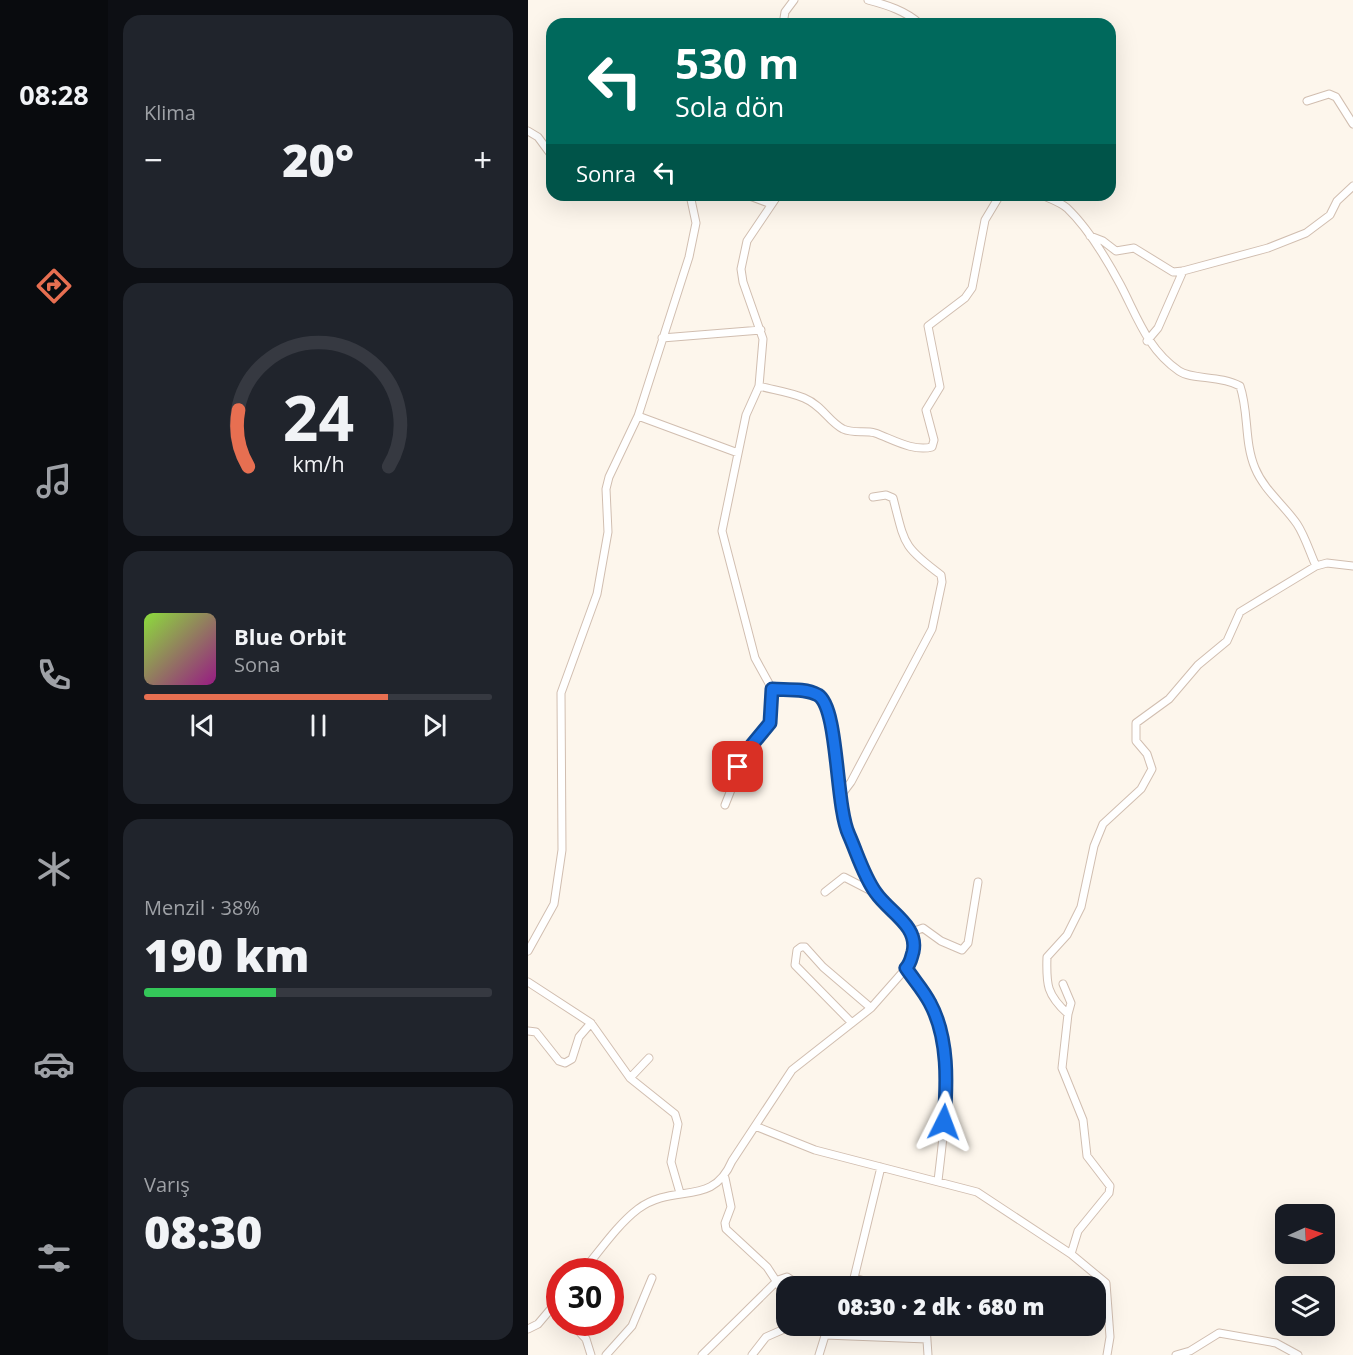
<!DOCTYPE html>
<html lang="tr">
<meta charset="utf-8">
<style>
:root{--surface:#171b24;--page:#20242c;--text:#f1f3f6;--muted:#9ea1a6;--line:#363941;--accent:#e76f51}
body{margin:0;font-family:"Open Sans",sans-serif;background:var(--page);color:var(--text);height:100vh;display:flex;flex-direction:column;font-size:22px;white-space:nowrap}
*{box-sizing:border-box;margin:0}
p{font-size:20px;color:var(--muted)}
.icon{flex:none;width:33px;height:33px;fill:none;stroke:currentColor;stroke-width:2;stroke-linecap:round;stroke-linejoin:round}
.map{position:relative;flex:1;overflow:hidden}
.side{display:flex;flex-direction:column;gap:15px;padding:15px;background:#0d0f14;width:420px}
.side>*{flex:none}
.banner{position:absolute;left:18px;top:18px;width:570px;height:183px;border-radius:18px;box-shadow:0 6px 24px #0002;background:#00695c;color:#fff;overflow:hidden}
.needle{width:39px;rotate:87deg}
.buttons{position:absolute;left:747px;top:1204px;display:grid;gap:12px}
.buttons a{display:grid;place-items:center;width:60px;height:60px;border-radius:12px;background:var(--surface);box-shadow:0 6px 24px #0002;font-size:30px}
.speed{position:absolute;left:18px;top:1258px;display:flex;gap:12px;font-size:30px;font-weight:700;text-align:center}
.speed>*{display:grid;place-content:center;width:78px;height:78px;border-radius:50%;background:var(--surface);box-shadow:0 6px 24px #0002;line-height:1}
.speed .limit{border:9px solid #d22;background:#fff;color:#111}
.pin{position:absolute;display:grid;place-items:center;width:51px;height:51px;color:#fff;margin:-26px;border-radius:12px;box-shadow:0 3px 9px #0006}
.me{position:absolute;width:66px;margin:-33px;rotate:3deg;stroke-linejoin:round;filter:drop-shadow(0 0 4px #0008)}
.turn{display:flex;align-items:center;gap:21px;height:126px;padding:0 30px;font-size:27px}
.turn .icon{width:78px;height:78px;stroke-width:2.5}
.turn b{display:block;font-size:42px;line-height:51px}
.then{display:flex;align-items:center;height:57px;padding:0 30px;background:#0003;gap:12px;font-size:22px}
.big{font-size:45px;font-weight:800;line-height:1.1}
.side .tile{flex:1;display:flex;flex-direction:column;justify-content:center;gap:9px;min-width:0;padding:0 21px;border-radius:18px;background:var(--page)}
.side .dial{align-items:center;gap:0}
.dial svg{height:156px;overflow:visible;fill:none;stroke:var(--line);stroke-width:7;stroke-linecap:round;text-anchor:middle}
.dial text{fill:var(--text);stroke:none}
.song{display:flex;align-items:center;gap:18px}
.cover{width:72px;height:72px;border-radius:9px;background:linear-gradient(135deg,hsl(90 70% 55%),hsl(310 70% 35%))}
.played{height:6px;border-radius:3px;background:linear-gradient(90deg,var(--accent) 70%,var(--line) 70%)}
.keys{display:flex;justify-content:space-around;direction:ltr}
.heat{display:flex;justify-content:space-between;align-items:center;font-size:33px;direction:ltr}
.charge{height:9px;border-radius:4px;background:linear-gradient(90deg,#34c759 38%,var(--line) 0)}
.trip{position:absolute;left:248px;top:1276px;width:330px;height:60px;border-radius:18px;background:var(--surface);box-shadow:0 6px 24px #0002;font-weight:800;line-height:60px;text-align:center}
main{display:flex;flex:1;min-height:0}
.menu{display:flex;flex-direction:column;width:108px;justify-content:space-around;align-items:center;background:#090b0e;color:var(--muted)}
.menu .icon{width:42px;height:42px}
.menu .on{color:var(--accent)}
.menu b{font-size:27px;color:var(--text)}
.map>svg:first-child{display:block}
.lines{fill:none;stroke-linecap:round;stroke-linejoin:round}
.minor-casing{stroke:#d1beb0;stroke-width:9}
.minor{stroke:#fff;stroke-width:7}
.route-casing{stroke:#114b97;stroke-width:15}
.route{stroke:#1a73e8;stroke-width:10}
</style>
<main>
<nav class="menu">
<b>08:28</b>
<svg class="icon on" aria-label="directions" viewBox="0 0 24 24"><path d="M12 3l9 9-9 9-9-9zM9 14v-3h6M13 9l2 2-2 2"/></svg>
<svg class="icon" aria-label="music" viewBox="0 0 24 24"><path d="M9 18V5l10-2v13"/><circle cx="6" cy="18" r="3"/><circle cx="16" cy="16" r="3"/></svg>
<svg class="icon" aria-label="phone" viewBox="0 0 24 24"><path d="M5 4h4l2 5-3 2q2 4 5 5l2-3 5 2v4C11 20 4 13 5 4z"/></svg>
<svg class="icon" aria-label="climate" viewBox="0 0 24 24"><path d="M12 3v18M4 7l16 10M4 17L20 7"/></svg>
<svg class="icon" aria-label="car" viewBox="0 0 24 24"><path d="M5 17H2v-5l4-1 3-4h7l3 4 3 1v5h-3M9 17h6M6 11h13"/><circle cx="7" cy="17" r="2"/><circle cx="17" cy="17" r="2"/></svg>
<svg class="icon" aria-label="filters" viewBox="0 0 24 24"><path d="M4 7h16M4 17h16"/><circle cx="9" cy="7" r="2"/><circle cx="15" cy="17" r="2"/></svg>
</nav>
<section class="side">
<div class="tile"><p>Klima</p>
<div class="heat"><a>−</a><b class="big">20°</b><a>+</a></div>
</div>
<div class="tile dial"><svg viewBox="0 0 100 80">
<path d="M14 69A42 42 0 1 1 86 69"/>
<path d="M14 69A42 42 0 0 1 9 40" stroke="#e76f51"/>
<text x="50" y="56" font-size="32" font-weight="700">24</text>
<text x="50" y="72" font-size="11">km/h</text>
</svg></div>
<div class="tile">
<div class="song"><i class="cover"></i><div><b>Blue Orbit</b><p>Sona</p></div></div>
<div class="played"></div>
<div class="keys"><svg class="icon" aria-label="previous" viewBox="0 0 24 24"><path d="M18 5L8 12l10 7zM5 5v14"/></svg><svg class="icon" aria-label="pause" viewBox="0 0 24 24"><path d="M8 5v14M16 5v14"/></svg><svg class="icon" aria-label="next" viewBox="0 0 24 24"><path d="M6 5l10 7-10 7zM19 5v14"/></svg></div>
</div>
<div class="tile"><p>Menzil · 38%</p><b class="big">190 km</b><div class="charge"></div></div>
<div class="tile"><p>Varış</p><b class="big">08:30</b></div>
</section>
<div class="map">
<svg width="825" height="1355" viewBox="0 0 825 1355">
<rect width="100%" height="100%" fill="#fdf6ec"/>
<g class="lines">
<g class="minor-casing">
<path id="minor" d="M340,0C359,5 378,11 392,24
M255,24L257,12L266,0
M779,101L801,94L808,97L825,124
M0,131L10,137L24,156
M219,195L243,204
M514,195C522,199 532,202 539,208C560,228 578,258 592,284C609,316 619,349 651,371C664,380 692,375 712,386C721,412 716,442 727,468C736,490 756,505 769,524C777,536 782,553 788,566
M562,236L575,241L588,251L606,248L645,272L655,271L740,248L778,233L802,215L809,201L825,186
M134,338L233,330
M619,341L630,328L655,271
M231,386C246,390 262,392 276,398C295,406 300,421 315,429C326,434 337,430 347,433C364,439 385,452 404,447L406,440L398,410L412,387L400,326L437,298L444,288L457,220L472,195
M110,416L210,453
M311,798L323,782L404,629L414,582L413,575C374,546 377,544 365,498L358,495L345,497
M197,805L218,752L237,730L245,713L244,689L227,658L194,531L218,415L231,386L235,339L215,282L213,269L219,241L250,195
M297,892L316,877L347,893
M384,932L395,928L413,941L434,950L440,943L450,882
M0,951L26,904L34,850L33,693L69,594L80,532L78,489L81,477L110,416L161,257L168,223L162,195
M378,968C389,983 402,998 408,1015C426,1068 416,1127 410,1181
M0,982L63,1023L102,1078L147,1114L150,1124L143,1162L152,1193
M535,984L543,1003L540,1014
M323,1022L267,965L269,950L273,947H277L295,967L343,1008
M0,1031L8,1032L31,1061L37,1063L44,1059L51,1037L63,1023
M102,1078L121,1058
M227,1126L287,1150L449,1192L543,1254L578,1283L582,1337L579,1355
M197,1178L203,1207L197,1223L198,1229L239,1267L258,1296
M543,1254L550,1231L581,1193L582,1186L559,1156L555,1120L534,1068L540,1014C519,995 518,985 519,957L539,935L553,907L566,846L575,824L613,789L624,769L619,754L608,741V723L641,699L670,665L699,641L712,612L788,566L799,563L825,566
M54,1272C71,1252 89,1225 110,1209C147,1182 184,1208 204,1161L264,1070L343,1008L381,965L386,944L384,932L347,893L319,831L308,777L304,721L299,706L291,695L278,691L244,689
M326,1278L358,1287
M320,1287L326,1278L353,1167
M43,1323L58,1339L63,1355
M398,1326L400,1355
M0,1329L10,1324L32,1298
M297,1335L399,1339
M78,1355L104,1326L124,1278
M174,1355L250,1280L259,1277L274,1287
M224,1355L238,1337L263,1326
M291,1355L300,1326
M648,1355L662,1351L691,1333L748,1343L770,1355"/>
</g>
<use href="#minor" class="minor"/>
</g>
<g class="lines">
<g class="route-casing">
<path id="route" d="M210,767L218,752L242,723L244,689C258,690 277,688 290,695C311,708 307,805 321,835C329,853 336,877 348,893C361,912 391,926 385,952C383,958 383,963 378,968C386,980 396,991 402,1003C421,1038 419,1084 416,1122"/>
</g>
<use href="#route" class="route"/>
</g>
</svg>
<div class="buttons">
<a><svg class="needle" viewBox="-14 -14 28 28"><path d="M0-13l5 13h-10z" fill="#e53935"/><path d="M0 13l5-13h-10z" fill="#9ea1a6"/></svg></a>
<a><svg class="icon" aria-label="layers" viewBox="0 0 24 24"><path d="M12 4l9 5-9 5-9-5zM3 14l9 5 9-5"/></svg></a>
</div>
<div class="speed"><div class="limit">30</div></div>
<div class="pin" style="left:210px;top:767px;background:#d93025"><svg class="icon" aria-label="arrive" viewBox="0 0 24 24"><path d="M6 21V4h12l-3 4 3 4H6"/></svg></div>
<svg class="me" style="left:416px;top:1122px" viewBox="-20 -20 40 40"><path d="M0-17L14 15 0 8-14 15z" fill="#1a73e8" stroke="#fff" stroke-width="4"/></svg>
<div class="trip">08:30 · 2 dk · 680 m</div>
<div class="banner">
<div class="turn"><svg class="icon" aria-label="left" viewBox="0 0 24 24"><path d="M17 20v-9H6M10 6l-5 5 5 5"/></svg><div><b>530 m</b>Sola dön</div></div>
<div class="then">Sonra<svg class="icon" aria-label="left" viewBox="0 0 24 24"><path d="M17 20v-9H6M10 6l-5 5 5 5"/></svg></div>
</div>
</div>
</main>
